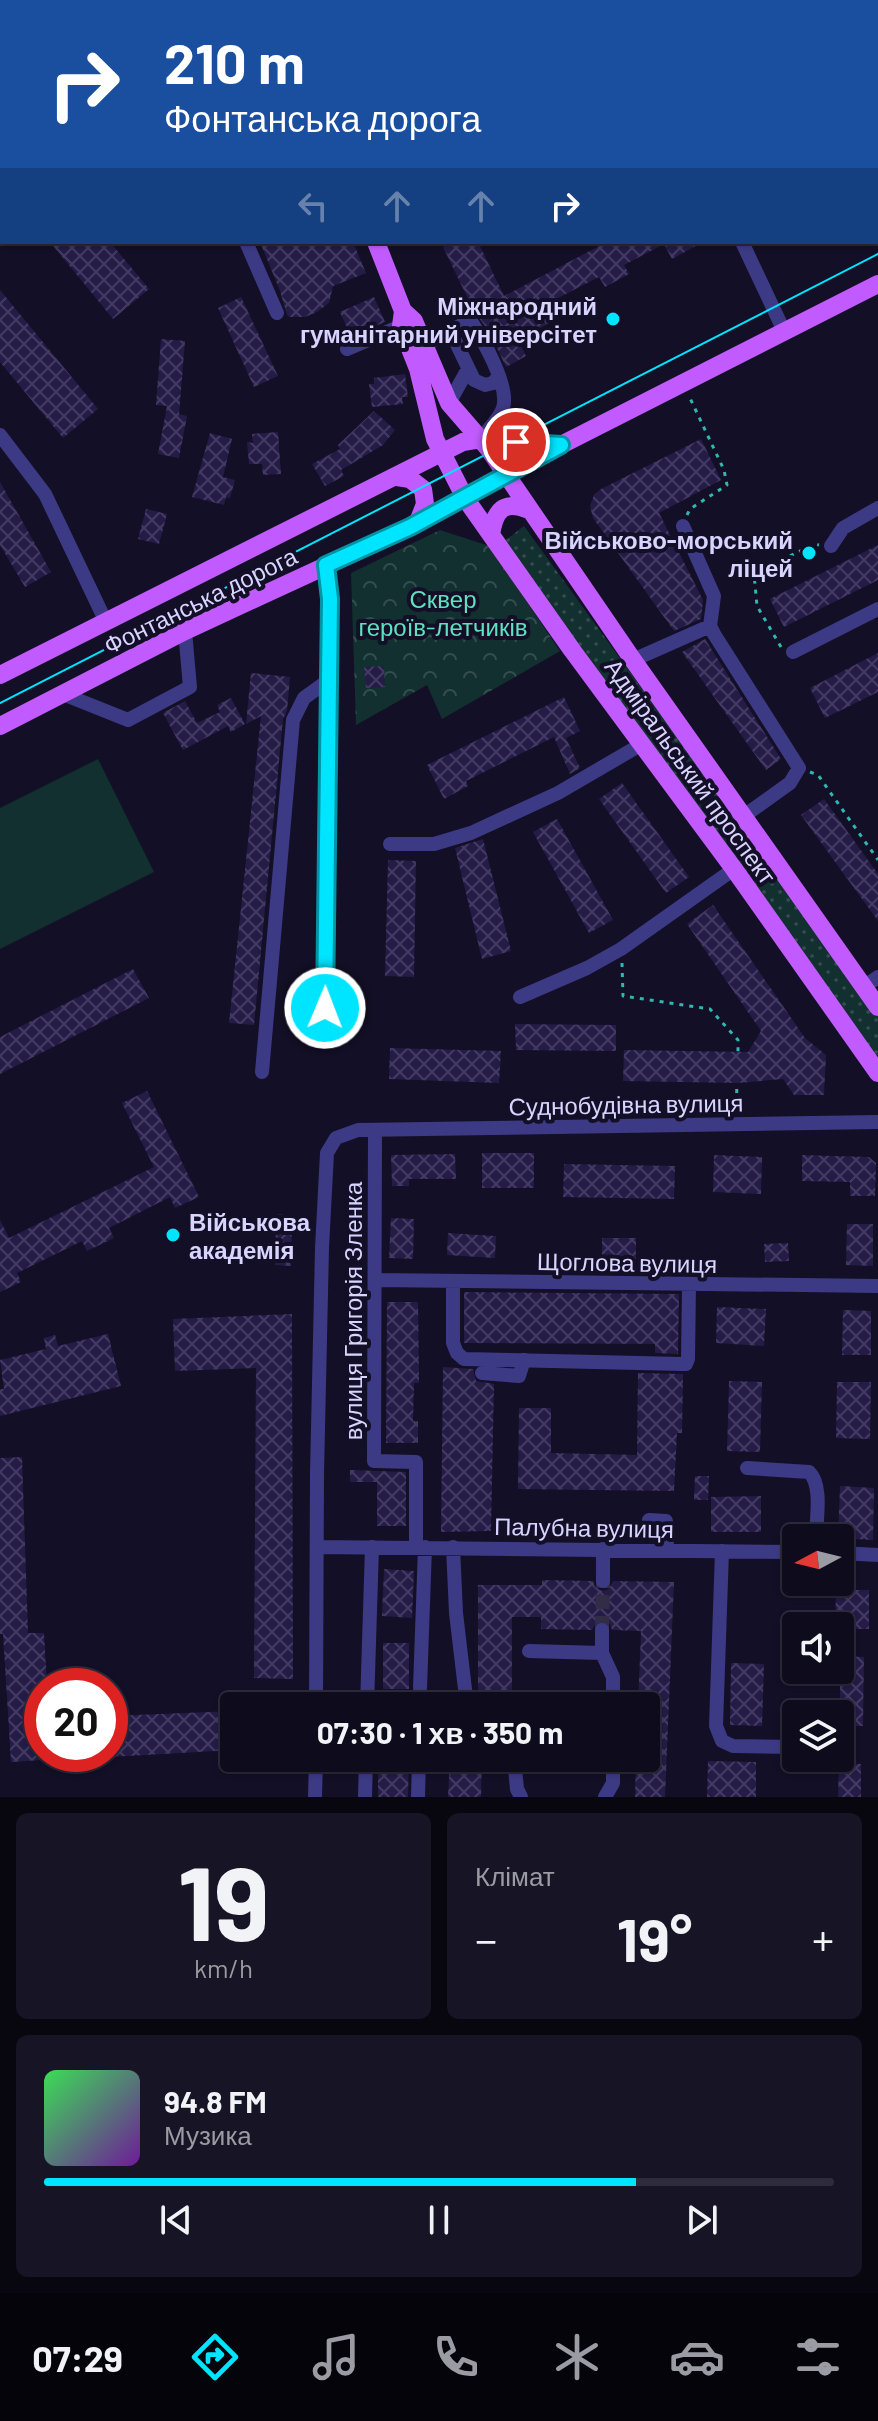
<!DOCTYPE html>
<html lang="uk">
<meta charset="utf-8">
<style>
:root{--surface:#0e0b1c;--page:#171425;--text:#f1f3f6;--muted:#9b9ba3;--line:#2e2b3b;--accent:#00e5ff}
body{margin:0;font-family:Barlow,sans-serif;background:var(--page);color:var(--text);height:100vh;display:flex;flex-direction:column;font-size:30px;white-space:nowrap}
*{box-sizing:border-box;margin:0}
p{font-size:26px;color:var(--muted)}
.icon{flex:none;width:44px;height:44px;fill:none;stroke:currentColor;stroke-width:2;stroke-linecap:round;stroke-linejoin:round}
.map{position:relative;height:1797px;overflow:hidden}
.panel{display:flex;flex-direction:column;gap:16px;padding:16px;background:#08060f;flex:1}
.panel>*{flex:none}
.guide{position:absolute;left:0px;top:0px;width:878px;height:244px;box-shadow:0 2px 6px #0004,0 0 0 2px var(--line);background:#1a4fa0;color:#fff;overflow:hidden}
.needle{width:52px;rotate:263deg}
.fabs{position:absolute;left:782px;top:1524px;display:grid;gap:16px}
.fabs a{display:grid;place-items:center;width:72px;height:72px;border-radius:8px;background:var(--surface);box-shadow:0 2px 6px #0004,0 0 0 2px var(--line);font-size:40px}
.speed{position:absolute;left:24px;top:1668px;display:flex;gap:16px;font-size:40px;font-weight:700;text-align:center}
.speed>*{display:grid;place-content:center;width:104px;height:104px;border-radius:50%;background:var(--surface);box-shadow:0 2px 6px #0004,0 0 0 2px var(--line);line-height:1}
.speed .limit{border:12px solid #d22;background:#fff;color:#111}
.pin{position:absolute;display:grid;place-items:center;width:68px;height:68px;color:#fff;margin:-34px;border:4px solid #fff;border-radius:50%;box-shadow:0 2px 8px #0007}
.me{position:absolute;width:88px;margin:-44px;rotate:1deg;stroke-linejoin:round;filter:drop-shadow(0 0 6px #0008)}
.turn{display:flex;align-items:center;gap:28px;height:168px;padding:0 32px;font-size:36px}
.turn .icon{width:104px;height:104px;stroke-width:2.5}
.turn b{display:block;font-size:56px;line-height:68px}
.lanes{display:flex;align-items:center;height:76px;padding:0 32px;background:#0003;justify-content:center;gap:40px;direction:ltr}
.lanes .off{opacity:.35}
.big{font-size:60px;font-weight:700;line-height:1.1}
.panel .tile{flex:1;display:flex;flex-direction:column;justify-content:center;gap:12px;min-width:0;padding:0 28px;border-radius:12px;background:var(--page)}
.panel .dial{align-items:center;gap:0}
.dial b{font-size:104px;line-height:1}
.song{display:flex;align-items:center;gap:24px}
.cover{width:96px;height:96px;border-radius:12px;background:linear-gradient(135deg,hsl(130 70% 55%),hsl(280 70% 35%))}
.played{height:8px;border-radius:4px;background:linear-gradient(90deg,var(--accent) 75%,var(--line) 75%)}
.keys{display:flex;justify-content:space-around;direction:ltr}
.heat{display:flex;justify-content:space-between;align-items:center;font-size:44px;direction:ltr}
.panel .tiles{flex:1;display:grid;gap:16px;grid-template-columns:1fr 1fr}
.tile:last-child{grid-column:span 2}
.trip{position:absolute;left:220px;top:1692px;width:440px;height:80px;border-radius:8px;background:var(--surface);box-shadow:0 2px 6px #0004,0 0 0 2px var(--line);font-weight:700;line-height:80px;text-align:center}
.tab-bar{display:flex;height:128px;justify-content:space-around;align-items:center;background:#06040b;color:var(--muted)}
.tab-bar .icon{width:56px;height:56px}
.tab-bar .on{color:var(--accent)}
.tab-bar b{font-size:36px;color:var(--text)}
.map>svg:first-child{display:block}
.grass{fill:url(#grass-dots)}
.park{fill:url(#park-crowns)}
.garden{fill:#12302f}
.building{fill:url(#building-cross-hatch)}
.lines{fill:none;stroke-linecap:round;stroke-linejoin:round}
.minor-tunnel{stroke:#312d47;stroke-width:14;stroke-dasharray:14 7;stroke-linecap:butt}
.path{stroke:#2fb8b0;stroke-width:3;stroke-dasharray:4 6;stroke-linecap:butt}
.minor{stroke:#3d3a85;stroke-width:14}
.major{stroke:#c25bff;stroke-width:18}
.tram{stroke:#00e5ff;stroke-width:2}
.route-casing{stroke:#0095a6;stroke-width:20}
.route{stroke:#00e5ff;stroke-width:14}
.poi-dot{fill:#00e5ff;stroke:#130f26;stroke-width:3}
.labels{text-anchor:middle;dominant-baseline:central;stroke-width:8;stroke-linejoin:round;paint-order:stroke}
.poi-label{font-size:24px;font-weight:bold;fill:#d9d4ff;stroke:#130f26;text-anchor:end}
.park-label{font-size:24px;fill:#5fe0c0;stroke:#130f26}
.street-label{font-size:24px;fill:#d9d4ff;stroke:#130f26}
</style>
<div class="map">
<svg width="878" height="1797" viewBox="0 0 878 1797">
<defs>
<pattern id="grass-dots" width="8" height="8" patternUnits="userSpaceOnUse" patternTransform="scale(2)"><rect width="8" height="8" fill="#12302f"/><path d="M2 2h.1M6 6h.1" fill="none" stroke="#344d4e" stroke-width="1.8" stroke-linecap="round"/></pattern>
<pattern id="park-crowns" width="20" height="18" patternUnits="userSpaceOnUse" patternTransform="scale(2)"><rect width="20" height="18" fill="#12302f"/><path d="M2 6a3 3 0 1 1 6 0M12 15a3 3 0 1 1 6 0" fill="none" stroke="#344d4e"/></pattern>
<pattern id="building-cross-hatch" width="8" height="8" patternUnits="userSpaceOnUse" patternTransform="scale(2)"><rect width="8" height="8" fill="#241b47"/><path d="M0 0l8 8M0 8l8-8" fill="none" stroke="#433b63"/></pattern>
</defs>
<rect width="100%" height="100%" fill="#130f26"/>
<path class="grass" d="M524,526L878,1014V1061L503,542Z"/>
<path class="park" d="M440,530L489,546L560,651L442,719L427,685L356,725L351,573Z"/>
<path class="garden" d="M98,759L154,872L0,949V808Z"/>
<path class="building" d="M50,242H110L149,289L113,319Z
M260,242H353L366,273L333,286L329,303L317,312L305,317H290L287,315L280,291Z
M453,242H478L504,296L607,242H703L672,259L664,244L624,265L629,274L605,287L599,277L558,298L566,314L518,340L526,356L506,367L490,333L474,311L443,247Z
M0,290L98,409L63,438L0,362Z
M241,297L278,376L254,387L218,308Z
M374,297L385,322L351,337L340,312Z
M161,339L185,341L179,414L187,416L179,458L158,454L167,406L156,405Z
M405,374L408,397H402L403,404L372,407L369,384H374V378Z
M374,411L395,430L383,445L341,470L344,476L325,486L312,464L340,449L338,445Z
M278,432L281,474L263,475L262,464H249L247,442L253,443L252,434Z
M210,433L232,439L223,477L235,480L230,498L226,497L224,505L192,497Z
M701,439L721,480L659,513L703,600L701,619L674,631L593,518L590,506L594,495L601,489Z
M0,482L51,572L25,587L0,545Z
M146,509L167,514L159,544L138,539Z
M878,545V580L784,627L770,599Z
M705,639L781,759L766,770L682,652Z
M878,653V692L825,718L810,688Z
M384,666L385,687L366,688L364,667Z
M251,673L290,677L287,711L283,719L254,1025L229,1023L261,716L246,724Z
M564,697L580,731L566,738L580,768L570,774L554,737L466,781L468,786L444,799L427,765Z
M231,698L245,724L231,732L228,726L183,750L163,713L185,701L197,723L220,712L217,705Z
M622,783L689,877L666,893L599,799Z
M824,799L878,874V921L801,815Z
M557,819L613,920L589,933L533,832Z
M483,839L511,951L482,959L455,848Z
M388,860L416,861L414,977L385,976Z
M713,905L805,1038L826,1055L824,1095H794L783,1079L738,1083L623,1081L624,1050L748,1052L761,1031L687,924Z
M133,969L149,998L0,1074V1037Z
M515,1024L616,1025V1051L516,1050Z
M390,1048L501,1051L499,1083L389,1079Z
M147,1091L199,1197L175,1208L170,1197L109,1228L114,1238L87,1251L82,1241L17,1273L21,1282L0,1292V1220L9,1238L154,1167L122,1103Z
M482,1153H534V1188H482Z
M455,1154L456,1179H409V1186H392L391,1155Z
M714,1155L762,1157L761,1194L713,1192Z
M802,1155L869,1157L876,1163L875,1196H850V1182L802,1181Z
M564,1164L675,1166L674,1199L563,1197Z
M276,1214H292L291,1266L275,1265Z
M391,1218L414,1219L413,1259L389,1258Z
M847,1224H873V1266L846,1265Z
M448,1233L496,1236L495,1258L447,1255Z
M602,1238H636V1262H602Z
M788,1243L789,1261L765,1262L764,1244Z
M464,1292L679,1294L678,1354L655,1353V1344L464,1343Z
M387,1302H418L419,1383H414L413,1421H418V1443H386Z
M717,1307L766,1309L764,1346L716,1343Z
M843,1310L871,1311V1355H842Z
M292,1314L293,1679L254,1678L256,1368L175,1371L173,1319Z
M108,1334L121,1386L0,1416V1389H4L0,1360L46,1349L44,1338L55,1335L58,1346Z
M443,1367L473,1369L476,1381L494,1384L491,1531L441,1532Z
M638,1373L683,1374L682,1433H677L674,1491L518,1489L519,1408H551V1453L637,1455Z
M729,1381L762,1382L760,1452L727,1451Z
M837,1382H871L870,1439L836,1438Z
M22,1457L28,1633H44L47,1686H42V1760L11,1762L3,1634H0V1458Z
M350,1470L406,1472V1526H377V1482H350Z
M695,1476H709L708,1500H694Z
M840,1486L874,1488L873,1540L838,1538Z
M761,1496V1532H711V1497Z
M384,1569L414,1571L412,1618L382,1616Z
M542,1580L593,1581L595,1587L602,1591L609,1589L613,1581L674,1582L665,1797H635L636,1758H646V1706H638L641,1631L612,1630L610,1624L603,1620L596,1622L592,1630L541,1629V1617H512V1690H478V1585H542Z
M836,1590H869V1629H840V1626H835Z
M383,1643H409V1689H383Z
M840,1656L864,1657L863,1726H840Z
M731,1663L764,1664L762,1726L730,1725Z
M234,1711V1750L110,1757V1716Z
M378,1758H409L408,1797H378Z
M450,1758H482L481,1797H448Z
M708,1761L756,1762V1797H707Z
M839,1763L861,1764V1797H838Z"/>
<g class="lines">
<path class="minor-tunnel" d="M602,1630L603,1581"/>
<path class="path" d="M228,0L229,2
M293,0L294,2
M823,0L826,2
M876,104L878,108
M876,167L878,166
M876,224L878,228
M687,515L690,509L727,485L724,470L689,396
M781,647L757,606L754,574L814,544L819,545
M810,772L818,775L878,860
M622,963L623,996L710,1009L738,1040V1053
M736,1113L737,1083"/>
<path class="minor" d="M394,0L395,2
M474,2L479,0
M0,12H2
M246,242L277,313
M742,242L784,331
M450,330L474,380L485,385L493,383L498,377
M424,346L470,320C482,338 510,386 503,408C500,418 487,430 481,439
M347,349L401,326
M449,403L468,369
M0,435L45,494L106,622
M683,526L714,596L710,626L714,634L799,768L790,783L744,816
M831,546L843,528L878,508
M793,652L878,609
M633,660L710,626
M63,694L128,720L190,687L185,631
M390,844H434L471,833L558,793L642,744
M863,987L878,977
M520,997L587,968L621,949L734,869
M325,1008L330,599L326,565
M262,1072L293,720L304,698L329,680
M375,1131L374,1461L416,1462V1547
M375,1280L878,1286
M453,1281V1343L457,1353L464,1359L682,1364H686L688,1359L689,1285
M482,1373L519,1376L524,1360
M747,1468L809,1472C823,1485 816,1520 816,1538
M649,1520L666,1521L667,1550
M317,1547L796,1552
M453,1547L456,1613L467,1706
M722,1551L716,1726L722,1741L733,1746L796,1747
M840,1553L878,1555
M603,1581V1549
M529,1651L602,1653L613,1677V1706
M602,1653V1630
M420,1688L425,1547
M316,1706L317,1474L322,1248L327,1153L336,1138L358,1130L878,1122
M367,1706L372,1547
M514,1758L517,1789L521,1797
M315,1797L316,1758
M365,1797L366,1758
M418,1797L419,1758
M605,1797L613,1783V1758"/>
<path class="major" d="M269,0L270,2
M376,242L403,311L414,321L449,403L488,448L633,660L878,1007
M403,311L401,326L418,369L435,439L465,498L572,650L734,869L878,1073
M397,477L410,479L423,489L425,504L418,522
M491,535C495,509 504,500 529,510
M0,675L463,442L481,439L558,445
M0,726L185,631L410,527L561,445L878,284"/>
<path class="tram" d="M0,703L878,254"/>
</g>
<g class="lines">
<g class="route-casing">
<path id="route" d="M325,1008L330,599L326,565L410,527L561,445L516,442"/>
</g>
<use href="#route" class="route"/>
</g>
<g class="poi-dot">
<circle cx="613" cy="319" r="8"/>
<circle cx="809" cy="553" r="8"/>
<circle cx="173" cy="1235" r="8"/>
</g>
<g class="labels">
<g class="poi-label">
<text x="597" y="305">Міжнародний<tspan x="597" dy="28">гуманітарний універсітет</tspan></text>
<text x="793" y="539">Військово-морський<tspan x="793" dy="28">ліцей</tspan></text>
<text x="189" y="1221" text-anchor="start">Військова<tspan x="189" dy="28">академія</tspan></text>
</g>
<g class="park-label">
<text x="443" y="598">Сквер<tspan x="443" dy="28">героїв-летчиків</tspan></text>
</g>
<g class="street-label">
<text transform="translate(200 600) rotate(-26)">Фонтанська дорога</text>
<text transform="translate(691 771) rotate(54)">Адміральський проспект</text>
<text transform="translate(626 1104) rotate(-1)">Суднобудівна вулиця</text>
<text transform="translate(627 1262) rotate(1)">Щоглова вулиця</text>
<text transform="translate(352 1311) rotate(-90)">вулиця Григорія Зленка</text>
<text transform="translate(584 1527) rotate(1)">Палубна вулиця</text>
</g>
</g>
</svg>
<div class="fabs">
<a><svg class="needle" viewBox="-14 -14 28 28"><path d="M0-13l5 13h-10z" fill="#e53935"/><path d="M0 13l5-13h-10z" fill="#9b9ba3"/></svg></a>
<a><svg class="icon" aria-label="sound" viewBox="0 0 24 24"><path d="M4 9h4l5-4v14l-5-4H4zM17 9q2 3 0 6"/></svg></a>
<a><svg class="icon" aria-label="layers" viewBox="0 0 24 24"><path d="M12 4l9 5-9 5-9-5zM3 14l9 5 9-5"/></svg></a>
</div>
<div class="speed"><div class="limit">20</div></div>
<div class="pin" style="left:516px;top:442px;background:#d93025"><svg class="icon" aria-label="arrive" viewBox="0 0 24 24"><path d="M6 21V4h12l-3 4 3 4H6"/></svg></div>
<svg class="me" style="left:325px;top:1008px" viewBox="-20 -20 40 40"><circle r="17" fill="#00e5ff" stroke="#fff" stroke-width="3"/><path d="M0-11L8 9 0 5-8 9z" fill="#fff"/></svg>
<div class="trip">07:30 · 1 хв · 350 m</div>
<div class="guide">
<div class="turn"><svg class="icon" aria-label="right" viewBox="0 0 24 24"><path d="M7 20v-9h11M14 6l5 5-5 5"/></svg><div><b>210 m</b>Фонтанська дорога</div></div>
<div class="lanes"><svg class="icon off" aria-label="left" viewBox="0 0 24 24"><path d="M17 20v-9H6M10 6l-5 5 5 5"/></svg><svg class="icon off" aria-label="ahead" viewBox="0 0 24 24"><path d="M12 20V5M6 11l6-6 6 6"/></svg><svg class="icon off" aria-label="ahead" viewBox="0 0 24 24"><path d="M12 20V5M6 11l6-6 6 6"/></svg><svg class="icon" aria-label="right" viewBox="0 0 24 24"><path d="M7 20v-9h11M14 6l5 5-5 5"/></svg></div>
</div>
</div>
<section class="panel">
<div class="tiles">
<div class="tile dial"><b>19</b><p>km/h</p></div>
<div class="tile"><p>Клімат</p>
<div class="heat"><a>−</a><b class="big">19°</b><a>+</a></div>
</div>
<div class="tile">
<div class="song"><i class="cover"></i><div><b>94.8 FM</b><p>Музика</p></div></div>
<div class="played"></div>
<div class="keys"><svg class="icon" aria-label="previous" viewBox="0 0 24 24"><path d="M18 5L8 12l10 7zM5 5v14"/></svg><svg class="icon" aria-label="pause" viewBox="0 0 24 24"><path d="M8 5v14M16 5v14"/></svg><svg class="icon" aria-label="next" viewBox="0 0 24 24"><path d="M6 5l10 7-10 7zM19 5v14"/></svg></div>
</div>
</div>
</section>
<nav class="tab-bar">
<b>07:29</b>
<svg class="icon on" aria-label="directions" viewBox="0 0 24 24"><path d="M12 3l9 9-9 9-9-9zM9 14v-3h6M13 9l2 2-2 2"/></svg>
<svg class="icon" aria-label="music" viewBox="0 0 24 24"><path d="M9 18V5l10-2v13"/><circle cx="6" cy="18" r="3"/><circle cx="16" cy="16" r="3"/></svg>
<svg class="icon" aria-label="phone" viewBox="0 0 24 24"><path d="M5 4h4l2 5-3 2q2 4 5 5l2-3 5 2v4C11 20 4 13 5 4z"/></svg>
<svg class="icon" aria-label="climate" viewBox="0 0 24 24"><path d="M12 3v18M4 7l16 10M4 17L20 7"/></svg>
<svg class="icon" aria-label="car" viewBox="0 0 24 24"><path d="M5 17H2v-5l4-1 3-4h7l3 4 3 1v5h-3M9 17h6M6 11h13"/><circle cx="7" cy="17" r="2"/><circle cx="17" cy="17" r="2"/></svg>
<svg class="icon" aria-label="filters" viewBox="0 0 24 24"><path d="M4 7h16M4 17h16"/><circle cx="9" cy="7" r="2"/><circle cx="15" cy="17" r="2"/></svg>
</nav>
